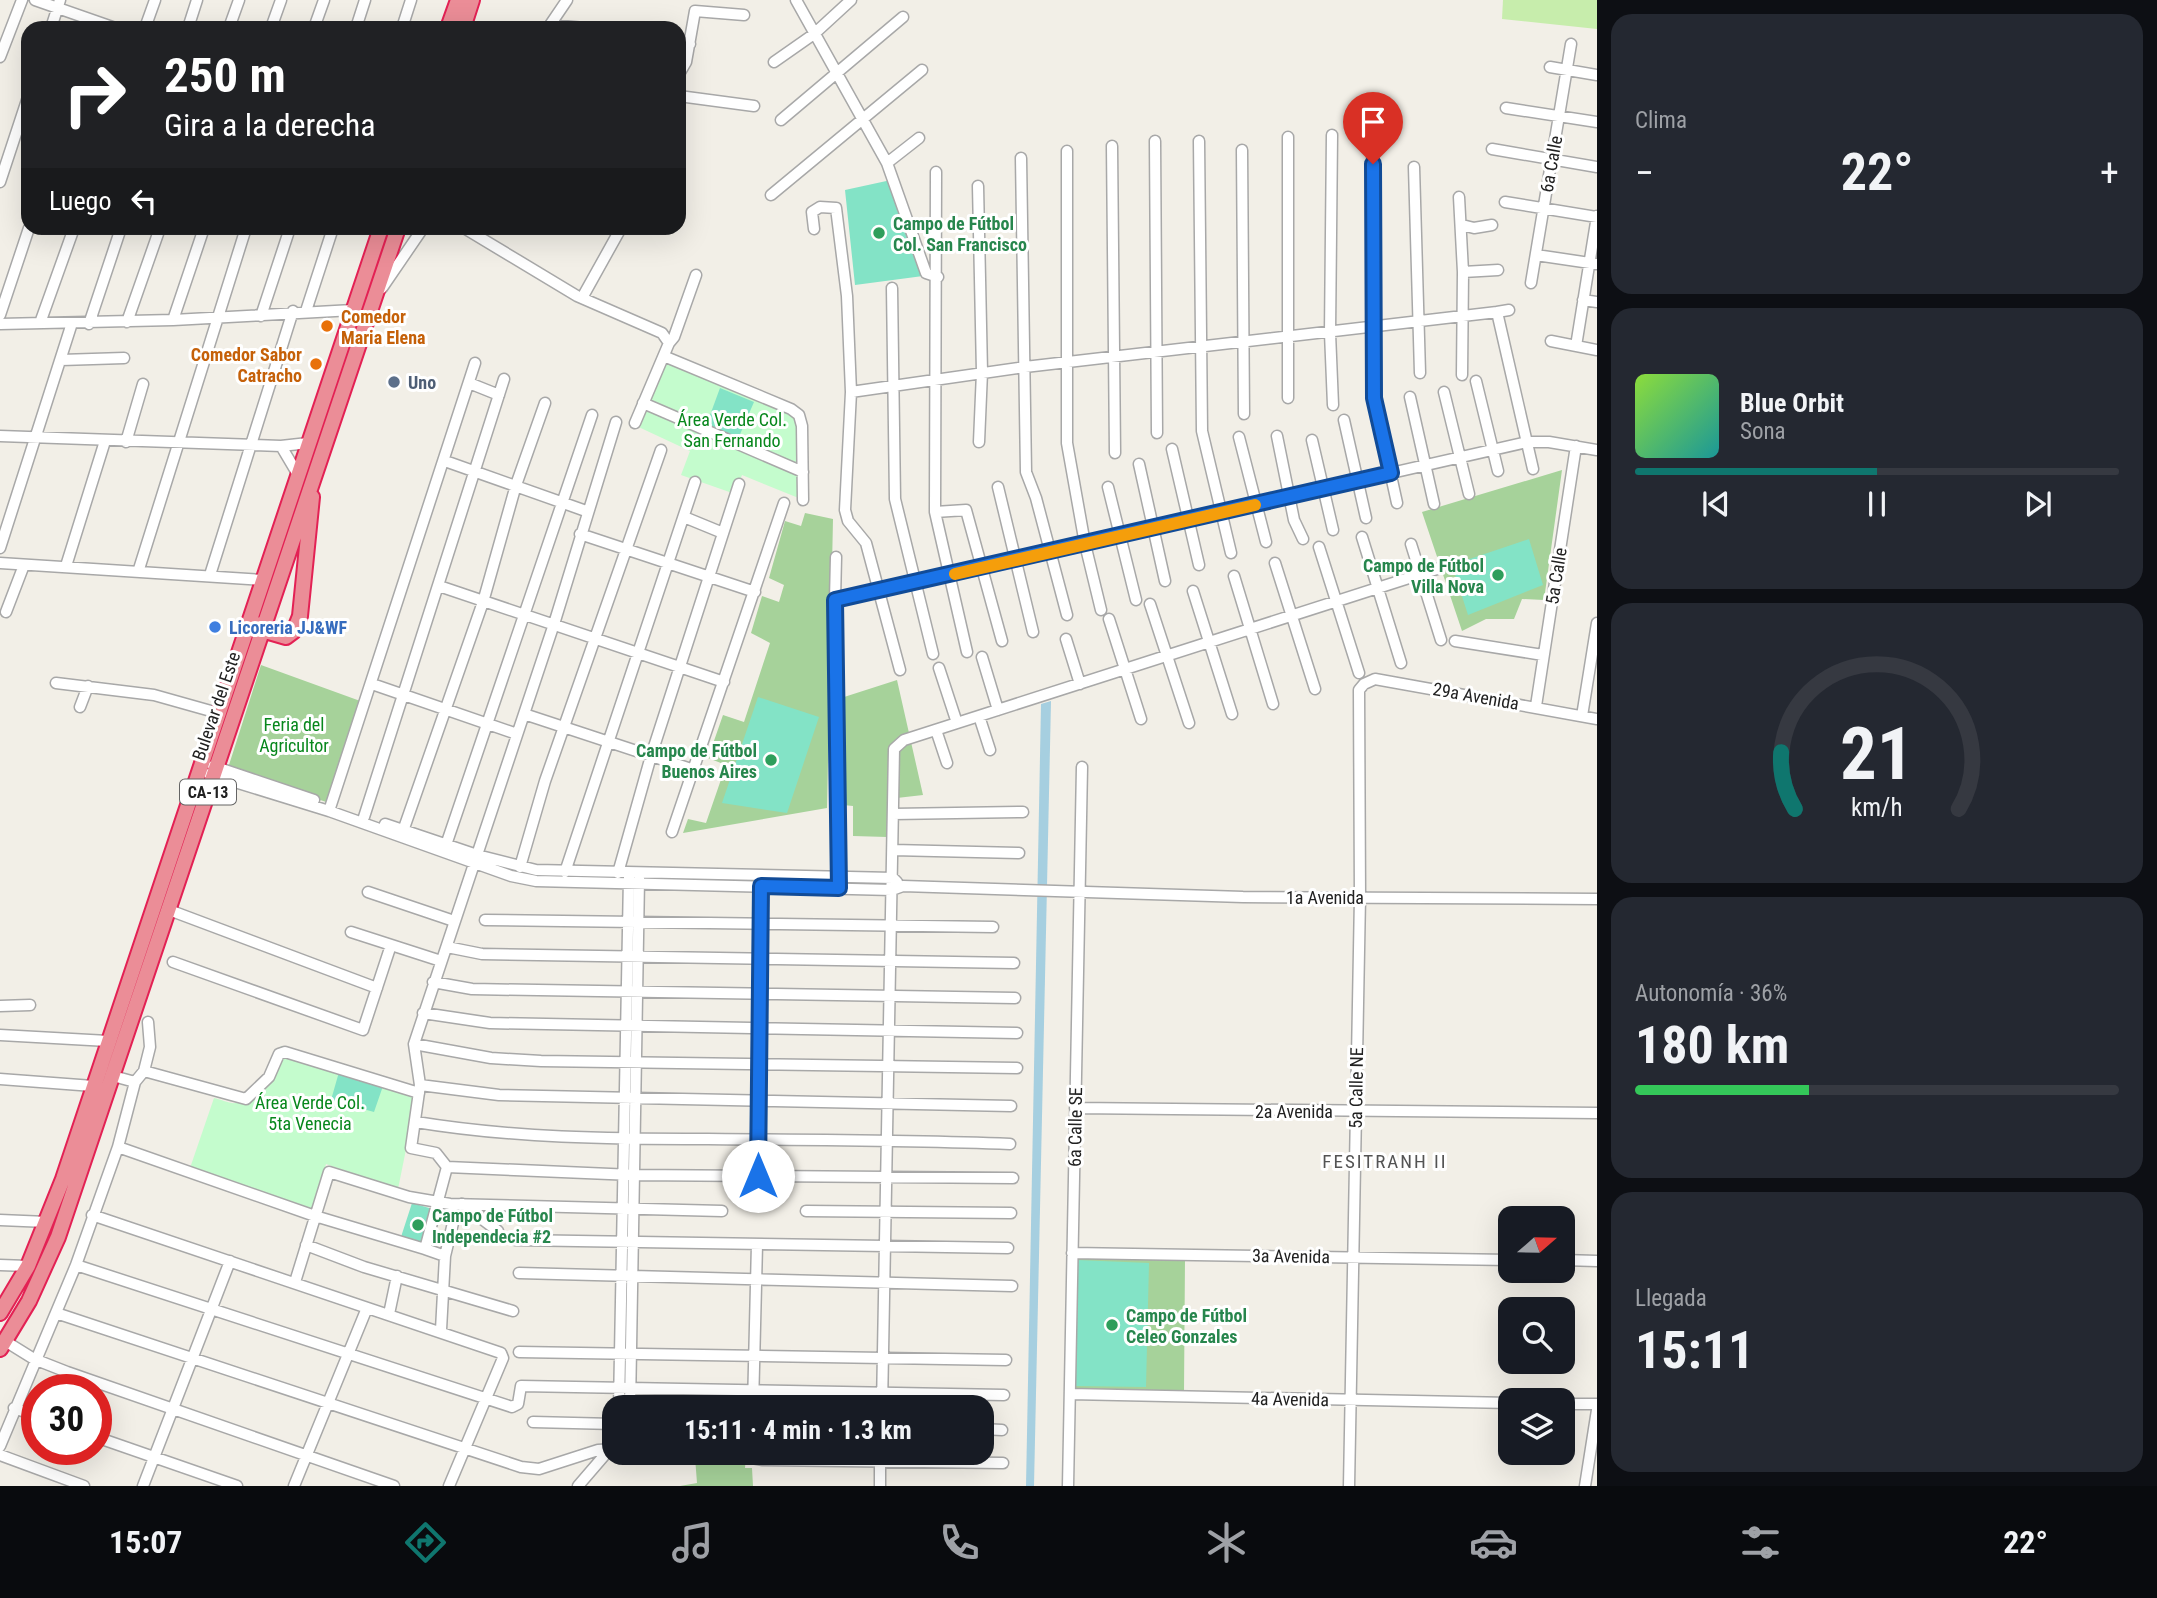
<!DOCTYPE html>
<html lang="es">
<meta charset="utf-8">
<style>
:root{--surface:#171b24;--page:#242831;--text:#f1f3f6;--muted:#9ea1a6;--line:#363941;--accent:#0f766e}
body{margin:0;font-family:"Roboto Condensed",sans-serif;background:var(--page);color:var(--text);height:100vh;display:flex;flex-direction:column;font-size:26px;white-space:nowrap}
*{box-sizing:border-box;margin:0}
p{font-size:23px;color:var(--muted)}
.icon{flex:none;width:38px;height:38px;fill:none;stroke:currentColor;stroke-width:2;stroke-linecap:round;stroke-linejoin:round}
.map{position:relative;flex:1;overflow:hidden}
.drawer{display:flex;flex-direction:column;gap:14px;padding:14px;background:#0d0f14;width:560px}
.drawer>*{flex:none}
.guide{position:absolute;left:21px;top:21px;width:665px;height:214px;border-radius:21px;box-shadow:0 7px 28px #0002;background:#202124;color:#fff;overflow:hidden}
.needle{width:46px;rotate:70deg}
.buttons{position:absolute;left:1498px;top:1206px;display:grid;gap:14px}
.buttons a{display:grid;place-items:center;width:77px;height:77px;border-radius:14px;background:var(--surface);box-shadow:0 7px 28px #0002;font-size:35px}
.speed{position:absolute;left:21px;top:1374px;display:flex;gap:14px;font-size:35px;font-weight:700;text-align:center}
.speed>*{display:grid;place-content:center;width:91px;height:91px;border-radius:50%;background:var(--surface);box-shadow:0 7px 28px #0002;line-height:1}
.speed .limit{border:10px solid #d22;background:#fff;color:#111}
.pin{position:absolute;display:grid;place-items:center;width:60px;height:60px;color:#fff;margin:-72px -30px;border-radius:50% 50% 50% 0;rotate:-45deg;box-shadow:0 0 7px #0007}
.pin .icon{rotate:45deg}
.me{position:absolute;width:77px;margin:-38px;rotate:0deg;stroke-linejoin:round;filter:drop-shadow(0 0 5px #0008)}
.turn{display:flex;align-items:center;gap:24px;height:147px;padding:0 28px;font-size:32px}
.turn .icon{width:91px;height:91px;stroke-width:2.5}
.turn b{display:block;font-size:49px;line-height:60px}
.then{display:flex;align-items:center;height:66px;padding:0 28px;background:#0003;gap:14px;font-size:26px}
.big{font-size:52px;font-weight:700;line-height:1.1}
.drawer .card{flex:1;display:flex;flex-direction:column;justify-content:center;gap:10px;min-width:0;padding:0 24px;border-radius:21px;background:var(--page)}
.drawer .dial{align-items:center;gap:0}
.dial svg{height:182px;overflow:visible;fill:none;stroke:var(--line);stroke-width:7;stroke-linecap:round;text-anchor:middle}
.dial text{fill:var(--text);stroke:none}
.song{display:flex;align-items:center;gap:21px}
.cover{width:84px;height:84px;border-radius:10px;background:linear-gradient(135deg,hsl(90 70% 55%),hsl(180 70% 35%))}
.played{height:7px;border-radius:4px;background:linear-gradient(90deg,var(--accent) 50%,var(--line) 50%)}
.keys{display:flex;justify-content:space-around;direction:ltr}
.heat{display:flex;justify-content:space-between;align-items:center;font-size:38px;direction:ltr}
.charge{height:10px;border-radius:5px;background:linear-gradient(90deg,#34c759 36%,var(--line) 0)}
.trip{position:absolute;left:602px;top:1395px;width:392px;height:70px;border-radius:21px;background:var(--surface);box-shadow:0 7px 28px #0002;font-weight:700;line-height:70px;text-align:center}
.menu{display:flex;height:112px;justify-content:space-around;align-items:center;background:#090b0e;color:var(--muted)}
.menu .icon{width:49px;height:49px}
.menu .selected{color:var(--accent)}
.menu b{font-size:32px;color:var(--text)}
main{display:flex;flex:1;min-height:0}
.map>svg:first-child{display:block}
.grass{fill:#c7edac}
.forest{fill:#a6d29a}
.park{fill:#c4fccd}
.pitch{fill:#83e3c6}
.water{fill:#a6cfe0}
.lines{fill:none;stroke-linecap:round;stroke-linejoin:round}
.minor-casing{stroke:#a8a8a8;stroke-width:13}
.highway-casing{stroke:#e32154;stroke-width:18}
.minor{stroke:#fff;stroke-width:10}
.highway{stroke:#eb8d97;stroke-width:14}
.route-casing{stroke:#114b97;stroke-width:18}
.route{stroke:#1a73e8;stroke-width:12}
.slow{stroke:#f59e0b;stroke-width:12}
.leisure-dot{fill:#2e9e5b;stroke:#fff;stroke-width:2.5}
.food-dot{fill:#e8710a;stroke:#fff;stroke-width:2.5}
.service-dot{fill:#5c6f8a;stroke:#fff;stroke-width:2.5}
.shop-dot{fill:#3f7fe0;stroke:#fff;stroke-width:2.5}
.labels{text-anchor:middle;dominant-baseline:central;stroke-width:6;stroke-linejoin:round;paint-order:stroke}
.shield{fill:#fff;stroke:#646464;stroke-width:2}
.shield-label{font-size:16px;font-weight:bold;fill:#212121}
.street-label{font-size:18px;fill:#212121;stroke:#fff}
.leisure-label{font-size:18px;font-weight:bold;fill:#27864d;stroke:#fff;text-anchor:start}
.food-label{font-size:18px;font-weight:bold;fill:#c56008;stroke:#fff;text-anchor:start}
.service-label{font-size:18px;font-weight:bold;fill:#4e5e75;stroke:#fff;text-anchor:start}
.park-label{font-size:18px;fill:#07871c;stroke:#fff}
.shop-label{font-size:18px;font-weight:bold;fill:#366cbe;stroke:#fff;text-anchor:start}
.neighbourhood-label{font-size:19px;letter-spacing:2px;fill:#545454;stroke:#fff}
</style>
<main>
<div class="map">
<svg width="1597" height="1486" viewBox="0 0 1597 1486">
<rect width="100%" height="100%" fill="#f2efe7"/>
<path class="grass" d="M1503,0H1597V29L1502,19Z"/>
<path class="forest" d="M1562,470L1544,600L1522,599L1514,619H1486L1462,631L1422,512Z
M805,513L833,519L827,808L683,833L688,819L706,823L726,765L708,758L723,715L744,722L770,643L751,633L762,596L779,602L784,585L769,578L785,521L801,526Z
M261,665L363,702L329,803L228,768Z
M897,680L923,795L888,799L887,837L853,836V806L843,805L841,698Z
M1072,1256L1185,1259L1184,1393L1070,1392Z
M746,1454L745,1468H752L753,1486H680L697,1483L695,1457Z"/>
<path class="park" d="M664,352L766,393L804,413L801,499L742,475L735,494L681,475L690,451L630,423Z
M281,1046L418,1090L398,1189L326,1164L313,1212L190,1168L214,1098C220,1099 230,1104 236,1103C256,1101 275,1062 281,1046Z"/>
<path class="pitch" d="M891,180L923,276L855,285L845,190Z
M720,388L754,402L738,439L706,426Z
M1529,539L1543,585L1468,615L1452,565Z
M758,697L819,717L787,813L722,803Z
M339,1072L383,1086L374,1112L331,1100Z
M412,1203L436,1210L424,1247L400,1240Z
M1077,1260L1149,1263L1146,1387L1075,1386Z"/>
<path class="water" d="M1051,701L1034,1486H1026L1041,704Z"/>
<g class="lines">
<g class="minor-casing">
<path id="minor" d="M35,0L115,28
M796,0L887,163L926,273L938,277
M550,25L585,28
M51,28L60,0
M145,28L155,0
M188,28L197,0
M229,28L239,0
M271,28L281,0
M314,28L324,0
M356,28L365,0
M402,28L411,0
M548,28L567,0
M679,43L690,44
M0,57L22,0
M774,62L814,34L851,0
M1550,67L1597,75
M679,74L686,62L695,11L744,15
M679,96L754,106
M1506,108L1597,122
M781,120L903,17
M1332,135L1330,333L1333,405
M1372,136L1374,398L1397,503
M1288,137V398
M1155,141L1157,433
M1199,141L1202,431L1231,553
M1112,146L1115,453
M1492,149L1597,167
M1242,150L1244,414
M1067,151V443L1085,544L1101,610
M1021,158L1026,472L1036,498L1067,615
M887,163L919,138
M1414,167L1420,373
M936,172L935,512L967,652
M0,182L28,97
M978,186L982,372L979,442
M771,195L922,70
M1459,197L1463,272L1462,375
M1505,202L1597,217
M1462,225L1474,228L1492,225
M464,228L577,296L662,333L669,343L635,423
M814,229L812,212L820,207L836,208L847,296L851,392L845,510L848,521L866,543L900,670
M1536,255L1597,264
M1463,272L1498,270
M1531,283L1571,44
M382,288L423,228
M892,288L895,499L933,654
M582,298L621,228
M1583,300L1597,302
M306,311L333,228
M1497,312L1509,310
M0,315L29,228
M261,316L290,228
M173,320L204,228
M127,322L160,228
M40,323L74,228
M0,324L173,320L353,310
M89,324L121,228
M1551,341L1597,350
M669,343L674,337L696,275
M1576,346L1597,216
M666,357L791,409L799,415L802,426L803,500
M61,360L124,358
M1476,381L1498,471
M469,383L499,395
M851,392L1025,367L1497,312L1533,469
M1444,392L1469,494
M1410,397L1434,504
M643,403L803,472
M1344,420L1366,518
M0,436L281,446L308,443
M1277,436L1294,520L1303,539
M1239,437L1266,542
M1312,440L1333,530
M126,442L143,384
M281,446L297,473
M1172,449L1199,565
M445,461L586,511
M1139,464L1165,581
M998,487L1033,632
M1108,487L1136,600
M935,512L966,510L1002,641
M684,517L723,533
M580,534L755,592
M1362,537L1401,663
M1411,544L1441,640
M1319,547L1359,673
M0,548L72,323
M0,563L262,580
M1275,563L1315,689
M66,566L105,441
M139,569L246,228
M210,575L293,311
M1234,576L1273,704
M439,586L724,682
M1193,591L1232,714
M835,600L836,557
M1150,604L1189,723
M6,612L24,565
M1109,619L1141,719
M1066,639L1080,684
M1455,641L1543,655
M982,657L998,710
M939,668L957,723
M56,683L154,695L218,713
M372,684L517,734
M1536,706L1576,446
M80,707L88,686
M524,714L694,770
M979,716L990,750
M1582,716L1597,623
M936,730L947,763
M213,766L314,800
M209,774L329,811L511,876L536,881L892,890L903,886L1243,897L1597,899
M329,811L475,363
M893,814L1023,812
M364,817L504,379
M385,824L477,855L536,870L893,878L897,882
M403,831L483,602L516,485L545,403
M672,832L784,503
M446,845L592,415
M893,850L1019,853
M520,867L545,781L661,450
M565,872L695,482
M618,873L651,756L739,484
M839,888L835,600L1527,442H1549L1597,450
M368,892L454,921
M169,910L377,988
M485,920L993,927
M351,932L441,961
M447,947L482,954L1014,963
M173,962L363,1030L391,945
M433,982L472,989L1015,998
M0,1006L30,1005
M423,1013L490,1023L1017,1033
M0,1035L108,1041
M414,1044L491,1058L541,1061L1017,1068
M144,1071L246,1099L269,1077L279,1054L285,1052L419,1093
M113,1076L135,1082
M0,1079L93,1086
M420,1085L499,1095L1011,1106
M1075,1108L1597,1113
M416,1122C513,1138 610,1139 708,1139C809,1140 909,1140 1010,1144
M118,1147L135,1082L144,1071L150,1047L148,1022
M447,1167L633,1175L1013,1178
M758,1176L762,886
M462,1204L498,1231
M806,1211L1011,1213
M92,1215L501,1353L503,1358L449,1486
M0,1220L47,1222
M515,1240L1008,1248
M306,1245L364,1267L513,1311
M425,1249L445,1256L441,1330
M1072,1253L1510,1260
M445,1256L453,1223L450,1204
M1563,1260L1597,1261
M0,1265L28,1266
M76,1265L512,1407L518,1404L521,1386L1004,1395
M519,1273L1012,1286
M295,1282L329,1172L409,1197L450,1204L722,1211
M56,1313L521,1467L539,1469L598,1450L614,1449
M389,1314L397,1276
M5,1341L34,1359L67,1372L394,1486
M519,1352L1006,1360
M1070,1394L1510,1403
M1563,1404H1597
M619,1407L629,877
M630,1407L639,879
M753,1407L757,1244
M882,1407L894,749L904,740L957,723L1440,568
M14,1408L37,1416
M533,1422L614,1424
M982,1429L1002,1430
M96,1437L237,1486
M0,1446L76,1265L118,1147L315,1216L425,1249L447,1167L436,1153L411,1148L420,1085L414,1044L554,624L616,422
M751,1452L752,1458L763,1460L1003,1463
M0,1455L84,1486
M143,1486L230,1261
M294,1486L367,1308
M578,1486L609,1450
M880,1486V1452
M1068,1486L1082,767
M1349,1486L1360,897L1359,690L1364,684L1375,679L1597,719
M1585,1486L1597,1410"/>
</g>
<g class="highway-casing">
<path id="highway" d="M448,28L458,0
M463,28L472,0
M261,624L262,630L286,637L294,631L300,616L312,497
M0,1313L28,1266L63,1179L381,228
M0,1349L29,1301L58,1237L398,228"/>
</g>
<use href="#minor" class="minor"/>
<use href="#highway" class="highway"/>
</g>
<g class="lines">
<g class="route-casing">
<path id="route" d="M758,1176L761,886L839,888L835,600L1391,473L1374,398L1373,164"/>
</g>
<use href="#route" class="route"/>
<path class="slow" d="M955,574L1255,505"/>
</g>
<g class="leisure-dot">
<circle cx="879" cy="233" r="7"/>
<circle cx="1498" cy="575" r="7"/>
<circle cx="771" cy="760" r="7"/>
<circle cx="418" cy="1225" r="7"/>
<circle cx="1112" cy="1325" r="7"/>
</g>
<g class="food-dot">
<circle cx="327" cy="326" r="7"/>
<circle cx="316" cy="364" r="7"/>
</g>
<circle class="service-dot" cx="394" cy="382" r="7"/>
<circle class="shop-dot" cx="215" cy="627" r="7"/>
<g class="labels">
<rect class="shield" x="180" y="779.5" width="56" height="25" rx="5"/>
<g class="shield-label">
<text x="208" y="792">CA-13</text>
</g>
<g class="street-label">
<text transform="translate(1551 164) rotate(-80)">6a Calle</text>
<text transform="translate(1556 576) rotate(-81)">5a Calle</text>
<text transform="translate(1476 696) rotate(10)">29a Avenida</text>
<text transform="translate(216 706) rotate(-71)">Bulevar del Este</text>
<text x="1325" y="897">1a Avenida</text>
<text transform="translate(1356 1088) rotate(-89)">5a Calle NE</text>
<text x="1294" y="1111">2a Avenida</text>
<text transform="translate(1075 1127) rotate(-89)">6a Calle SE</text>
<text transform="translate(1291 1256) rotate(1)">3a Avenida</text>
<text transform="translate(1290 1399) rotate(1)">4a Avenida</text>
</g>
<g class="leisure-label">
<text x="893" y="223">Campo de Fútbol<tspan x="893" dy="21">Col. San Francisco</tspan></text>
<text x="1484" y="565" text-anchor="end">Campo de Fútbol<tspan x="1484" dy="21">Villa Nova</tspan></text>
<text x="757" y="750" text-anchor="end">Campo de Fútbol<tspan x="757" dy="21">Buenos Aires</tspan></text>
<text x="432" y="1215">Campo de Fútbol<tspan x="432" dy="21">Independecia #2</tspan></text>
<text x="1126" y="1315">Campo de Fútbol<tspan x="1126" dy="21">Celeo Gonzales</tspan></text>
</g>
<g class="food-label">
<text x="341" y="316">Comedor<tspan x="341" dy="21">Maria Elena</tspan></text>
<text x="302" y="354" text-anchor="end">Comedor Sabor<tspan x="302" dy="21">Catracho</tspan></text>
</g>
<g class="service-label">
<text x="408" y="382">Uno</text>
</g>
<g class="park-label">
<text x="732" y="419">Área Verde Col.<tspan x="732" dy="21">San Fernando</tspan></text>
<text x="294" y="724">Feria del<tspan x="294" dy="21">Agricultor</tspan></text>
<text x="310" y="1102">Área Verde Col.<tspan x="310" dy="21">5ta Venecia</tspan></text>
</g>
<g class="shop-label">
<text x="229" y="627">Licoreria JJ&amp;WF</text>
</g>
<g class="neighbourhood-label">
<text x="1385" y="1161">FESITRANH II</text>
</g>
</g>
</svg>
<div class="buttons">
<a><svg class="needle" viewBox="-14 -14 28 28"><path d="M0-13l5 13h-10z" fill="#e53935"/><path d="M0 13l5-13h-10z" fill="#9ea1a6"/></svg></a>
<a><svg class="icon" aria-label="search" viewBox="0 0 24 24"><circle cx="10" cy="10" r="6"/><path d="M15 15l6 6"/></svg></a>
<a><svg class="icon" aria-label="layers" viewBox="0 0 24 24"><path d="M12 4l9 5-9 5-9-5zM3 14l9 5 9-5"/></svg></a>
</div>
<div class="speed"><div class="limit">30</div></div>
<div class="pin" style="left:1373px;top:164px;background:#d93025"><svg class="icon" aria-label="arrive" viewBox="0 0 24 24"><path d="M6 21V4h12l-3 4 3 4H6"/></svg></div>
<svg class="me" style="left:758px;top:1176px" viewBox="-20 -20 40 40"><circle r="19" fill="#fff"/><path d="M0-13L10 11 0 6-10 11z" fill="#1a73e8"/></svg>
<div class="trip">15:11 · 4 min · 1.3 km</div>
<div class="guide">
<div class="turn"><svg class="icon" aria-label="right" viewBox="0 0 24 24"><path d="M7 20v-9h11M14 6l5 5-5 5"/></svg><div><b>250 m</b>Gira a la derecha</div></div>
<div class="then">Luego<svg class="icon" aria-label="left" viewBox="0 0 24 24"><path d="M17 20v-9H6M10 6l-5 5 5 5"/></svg></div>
</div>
</div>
<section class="drawer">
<div class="card"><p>Clima</p>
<div class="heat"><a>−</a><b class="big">22°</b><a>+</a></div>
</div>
<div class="card">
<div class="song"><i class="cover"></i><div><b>Blue Orbit</b><p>Sona</p></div></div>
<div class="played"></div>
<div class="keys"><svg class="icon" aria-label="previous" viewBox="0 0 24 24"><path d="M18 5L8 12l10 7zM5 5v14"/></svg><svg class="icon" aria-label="pause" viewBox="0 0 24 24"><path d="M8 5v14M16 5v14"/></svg><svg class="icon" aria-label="next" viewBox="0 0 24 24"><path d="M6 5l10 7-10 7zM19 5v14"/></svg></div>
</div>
<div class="card dial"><svg viewBox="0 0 100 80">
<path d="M14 69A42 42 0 1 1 86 69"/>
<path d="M14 69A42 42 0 0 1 8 44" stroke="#0f766e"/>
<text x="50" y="56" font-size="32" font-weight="700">21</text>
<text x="50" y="72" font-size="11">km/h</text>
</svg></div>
<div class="card"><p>Autonomía · 36%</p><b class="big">180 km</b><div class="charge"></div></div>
<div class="card"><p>Llegada</p><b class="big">15:11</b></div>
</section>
</main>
<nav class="menu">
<b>15:07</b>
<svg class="icon selected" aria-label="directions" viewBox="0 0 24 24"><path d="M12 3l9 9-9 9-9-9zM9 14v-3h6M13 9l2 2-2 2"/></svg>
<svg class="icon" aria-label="music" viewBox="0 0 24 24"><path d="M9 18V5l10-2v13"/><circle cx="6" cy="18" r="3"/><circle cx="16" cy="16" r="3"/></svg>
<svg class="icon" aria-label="phone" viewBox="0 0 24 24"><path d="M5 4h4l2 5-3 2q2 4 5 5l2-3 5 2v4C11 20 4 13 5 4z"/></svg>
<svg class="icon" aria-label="climate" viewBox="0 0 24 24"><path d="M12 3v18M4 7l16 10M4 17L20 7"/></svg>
<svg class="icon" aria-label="car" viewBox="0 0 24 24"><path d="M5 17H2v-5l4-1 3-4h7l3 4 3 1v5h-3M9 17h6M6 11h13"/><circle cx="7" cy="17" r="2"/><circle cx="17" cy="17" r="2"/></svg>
<svg class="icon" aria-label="filters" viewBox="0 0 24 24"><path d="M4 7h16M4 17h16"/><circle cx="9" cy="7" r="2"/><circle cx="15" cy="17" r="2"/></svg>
<b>22°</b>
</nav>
